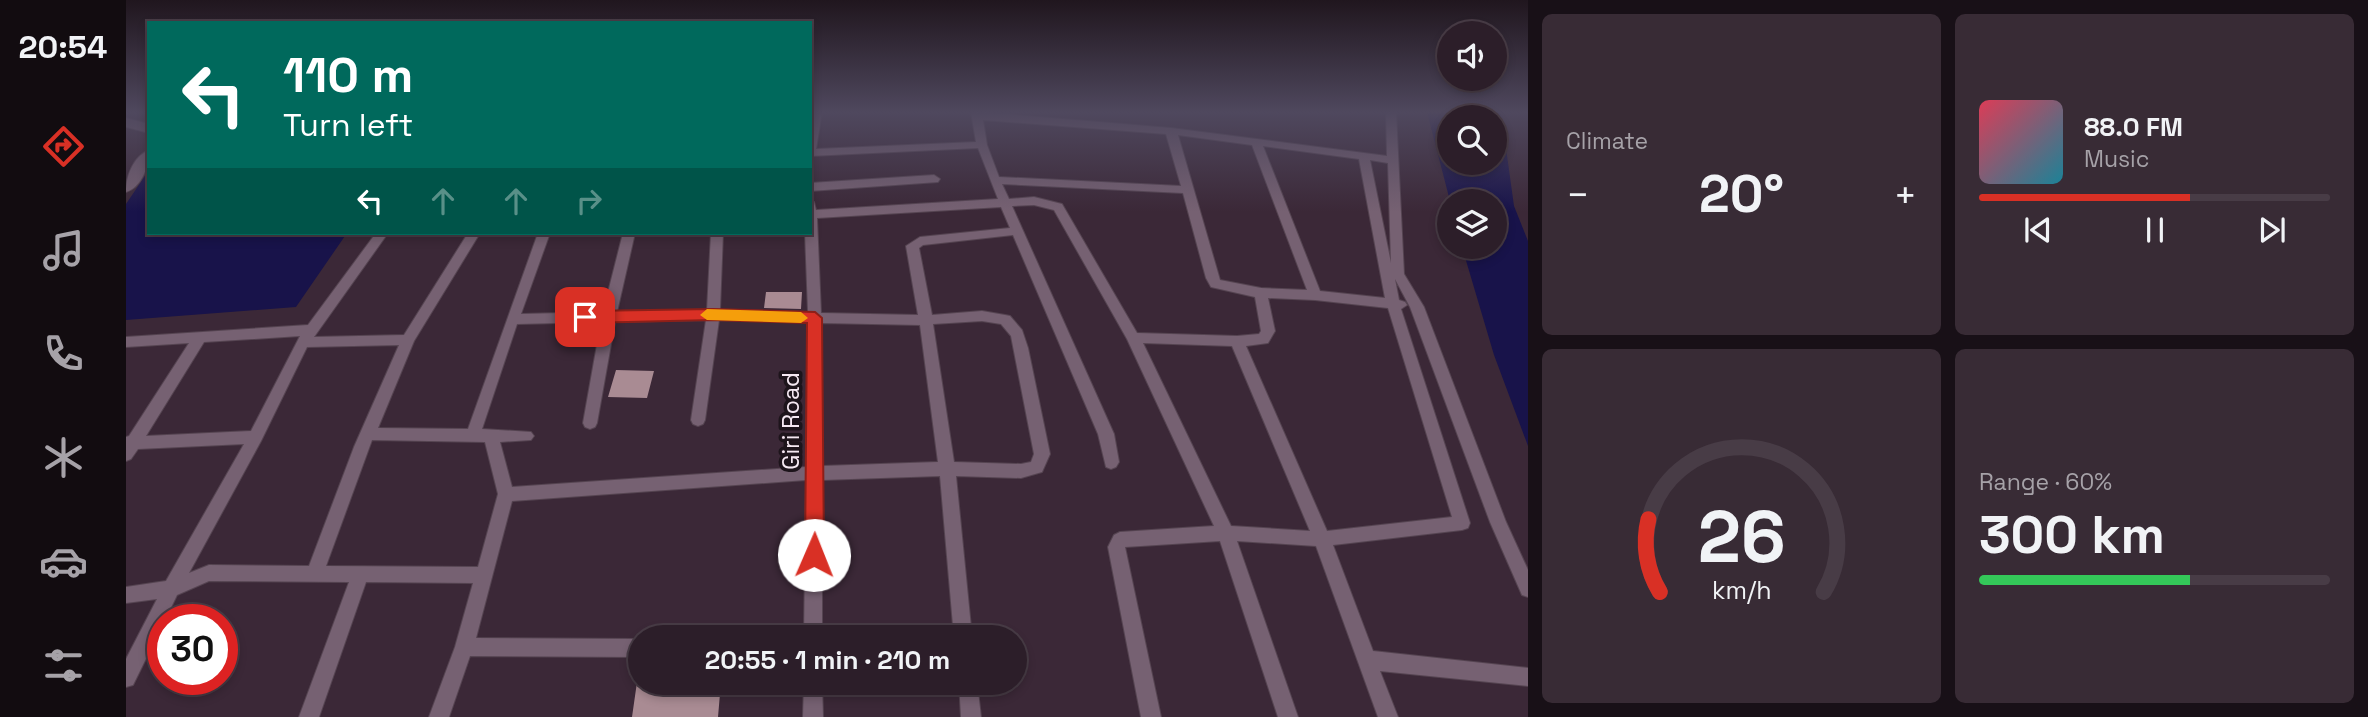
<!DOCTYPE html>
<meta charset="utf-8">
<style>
:root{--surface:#2c1e29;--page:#382b35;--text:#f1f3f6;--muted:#a6a2a8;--line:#483c46;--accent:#d93025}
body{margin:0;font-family:"Space Grotesk",sans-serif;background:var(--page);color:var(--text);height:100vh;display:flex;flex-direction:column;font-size:26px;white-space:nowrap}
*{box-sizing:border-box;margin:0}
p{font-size:23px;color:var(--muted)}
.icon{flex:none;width:38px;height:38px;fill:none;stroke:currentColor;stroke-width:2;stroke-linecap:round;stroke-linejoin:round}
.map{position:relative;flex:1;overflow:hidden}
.drawer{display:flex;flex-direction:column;gap:14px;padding:14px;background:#181017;width:840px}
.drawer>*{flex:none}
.top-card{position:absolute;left:21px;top:21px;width:665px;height:214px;border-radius:0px;box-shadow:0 4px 10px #0003,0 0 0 2px var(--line);background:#00695c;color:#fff;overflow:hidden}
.controls{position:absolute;left:1311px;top:21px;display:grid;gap:14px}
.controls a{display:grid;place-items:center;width:70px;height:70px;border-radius:50%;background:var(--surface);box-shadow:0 4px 10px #0003,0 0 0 2px var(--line);font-size:35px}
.speed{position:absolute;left:21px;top:604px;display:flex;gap:14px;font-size:35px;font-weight:700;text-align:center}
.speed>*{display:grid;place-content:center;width:91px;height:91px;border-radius:50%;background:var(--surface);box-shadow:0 4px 10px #0003,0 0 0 2px var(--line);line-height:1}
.speed .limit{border:10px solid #d22;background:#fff;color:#111}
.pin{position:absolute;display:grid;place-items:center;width:60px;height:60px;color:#fff;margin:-30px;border-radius:14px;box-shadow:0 4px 10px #0006}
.me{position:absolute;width:77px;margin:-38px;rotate:1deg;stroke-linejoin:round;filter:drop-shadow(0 0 5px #0008)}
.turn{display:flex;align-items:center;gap:24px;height:147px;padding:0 21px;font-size:32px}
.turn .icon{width:91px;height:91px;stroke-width:2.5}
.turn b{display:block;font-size:49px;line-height:60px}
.lanes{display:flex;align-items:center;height:66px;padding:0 21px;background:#0003;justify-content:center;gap:35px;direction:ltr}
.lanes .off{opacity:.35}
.big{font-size:52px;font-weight:800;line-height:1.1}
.drawer .widget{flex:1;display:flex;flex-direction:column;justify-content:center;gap:10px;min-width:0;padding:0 24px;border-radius:10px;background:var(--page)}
.drawer .dial{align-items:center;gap:0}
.dial svg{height:182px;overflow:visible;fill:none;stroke:var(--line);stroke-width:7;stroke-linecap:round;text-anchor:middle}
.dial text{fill:var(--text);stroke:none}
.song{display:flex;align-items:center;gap:21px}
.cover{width:84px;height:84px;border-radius:10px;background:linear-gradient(135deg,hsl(350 70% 55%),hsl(190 70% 35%))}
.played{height:7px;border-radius:4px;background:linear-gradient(90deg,var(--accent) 60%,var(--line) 60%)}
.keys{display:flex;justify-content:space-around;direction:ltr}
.heat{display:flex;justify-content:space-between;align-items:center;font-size:38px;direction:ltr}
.charge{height:10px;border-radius:5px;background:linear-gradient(90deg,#34c759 60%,var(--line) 0)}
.drawer .tiles{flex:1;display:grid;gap:14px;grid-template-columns:repeat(2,1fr)}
.trip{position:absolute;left:502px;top:625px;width:399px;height:70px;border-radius:35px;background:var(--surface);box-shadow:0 4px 10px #0003,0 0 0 2px var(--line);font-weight:800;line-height:70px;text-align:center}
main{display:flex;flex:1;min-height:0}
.dock{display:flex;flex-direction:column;width:126px;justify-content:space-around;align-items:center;background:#120c10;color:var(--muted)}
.dock .icon{width:49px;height:49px}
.dock .current{color:var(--accent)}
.dock b{font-size:32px;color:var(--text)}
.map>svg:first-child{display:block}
.water{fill:#18134a;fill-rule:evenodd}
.building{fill:#a98b93}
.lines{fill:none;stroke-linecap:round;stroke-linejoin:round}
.street-casing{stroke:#554451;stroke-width:2}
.secondary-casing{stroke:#554451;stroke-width:2}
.street{fill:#766172;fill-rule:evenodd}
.secondary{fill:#766172;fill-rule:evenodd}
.route{fill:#d93025;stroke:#8d1f18;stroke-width:2}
.slow{fill:#f59e0b}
.labels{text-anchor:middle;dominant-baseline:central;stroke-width:7;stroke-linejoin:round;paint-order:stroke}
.street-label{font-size:23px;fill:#f5e8f2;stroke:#1d141b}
</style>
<main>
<nav class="dock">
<b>20:54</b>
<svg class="icon current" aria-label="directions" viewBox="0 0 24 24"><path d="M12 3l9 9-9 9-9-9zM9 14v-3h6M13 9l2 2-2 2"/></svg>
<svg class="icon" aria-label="music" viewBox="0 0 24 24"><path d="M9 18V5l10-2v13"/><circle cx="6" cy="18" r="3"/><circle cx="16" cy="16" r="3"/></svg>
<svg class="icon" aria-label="phone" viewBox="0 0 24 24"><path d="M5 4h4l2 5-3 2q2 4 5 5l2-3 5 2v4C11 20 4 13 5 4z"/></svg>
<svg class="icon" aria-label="climate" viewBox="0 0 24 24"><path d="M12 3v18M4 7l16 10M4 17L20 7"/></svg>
<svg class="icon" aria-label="car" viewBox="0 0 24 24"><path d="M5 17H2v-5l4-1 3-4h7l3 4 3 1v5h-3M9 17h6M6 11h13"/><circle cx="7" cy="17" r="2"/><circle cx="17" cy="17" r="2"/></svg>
<svg class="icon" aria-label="filters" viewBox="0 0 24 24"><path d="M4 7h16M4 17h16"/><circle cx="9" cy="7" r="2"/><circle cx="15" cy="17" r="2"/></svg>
</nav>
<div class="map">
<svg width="1402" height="717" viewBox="0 0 1402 717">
<rect width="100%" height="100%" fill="#3b2837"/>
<path class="water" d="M1301,112H1375L1388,206L1402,241V446L1368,355L1336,247H1368V201H1324ZM1323,117H1368V163H1323Z
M23,170V233H221L170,307L0,320V204Z"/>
<path class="building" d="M640,292H676L675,309L638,308Z
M490,370L528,371L521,398L482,397Z
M511,682H595L592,717H506Z"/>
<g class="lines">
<g class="street-casing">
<path id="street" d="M686,112H696L690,149L850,142L845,112H855L1045,128L1261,156L1260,112H1270L1278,274L1298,307L1380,522L1402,570V597L1396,595L1364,522L1284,307L1269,279L1273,300L1279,302L1281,305L1275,309L1344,523L1342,528L1336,530L1207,545L1247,651L1402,668V686L1254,671L1272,717H1252L1190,546L1111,541L1172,717H1152L1094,541L999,547L1035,717H1015L982,547L988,535L994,532L1088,526L1001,339L928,210L908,205L886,206L988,434L993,462L990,467L985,469L980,467L972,434L887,235L797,245L793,248L806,315L856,311L879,315L884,316L896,330L902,348L924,454L916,472L895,478L830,476L846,637H828L814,476L696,480V637H678L680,480L386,501L350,638L514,639V657L344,656L323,717H303L329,647L347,583L240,582L193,717H173L223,582L83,581L51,595L39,620H37V624L7,685L0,687V659L31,599L0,603V587L40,581L118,444L12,449L5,459L0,461V437L3,436L63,343L0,347V337L182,325L250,233H262L188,337L278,335L342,233H354L288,341L252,428L342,429L412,233H424L395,314L477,312L497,233H509L491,312L581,310L585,233H597L594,310L682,312L679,233H684V201L688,202L690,210L872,199L852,148L684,156ZM857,120L1040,134L1055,186L873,177L861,145ZM1052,135L1126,145L1181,290L1135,288L1094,280ZM1137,146L1233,159L1259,298L1194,291ZM1244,160L1262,163L1265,263ZM876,184L1057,193L1080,278L1085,287L1129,297L1135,331L1133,334L1111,336L1011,333L936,204L908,197L883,199ZM875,207L884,228L794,237L780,246L792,315L695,313L691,218ZM1142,298L1189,300L1262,308L1326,517L1201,531L1120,346L1142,343L1149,331ZM580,320L565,420L567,424L572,426L577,424L579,420L593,320L682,322L680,467L386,487L374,442L405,440L408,436L405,432L356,429L391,324L475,322L457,423L459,427L464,429L469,427L471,423L489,322ZM856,321L875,324L885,336L908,454L905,462L895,464L828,462L807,324ZM696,323L794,325L812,462L696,466ZM174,336L125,431L20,436L78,342ZM1017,343L1106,346L1184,531L1105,526ZM273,345L228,447L183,566L83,565L63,573L135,441L181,347ZM246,440L359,442L372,494L352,567L200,566Z
M808,175L814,179L812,182L684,191V183Z
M678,682H696L697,717H677Z
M833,682H851L855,717H835Z"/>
</g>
<g class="secondary-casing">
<path id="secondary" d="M0,118L23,124V133L0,127Z
M23,150C23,166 16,187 0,192C0,176 7,157 23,150Z"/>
</g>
<use href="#street" class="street"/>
<use href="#secondary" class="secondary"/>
</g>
<linearGradient id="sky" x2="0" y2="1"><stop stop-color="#20161e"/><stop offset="0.53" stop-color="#4f485e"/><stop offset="1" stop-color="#4f485e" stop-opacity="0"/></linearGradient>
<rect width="1402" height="212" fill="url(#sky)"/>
<path class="route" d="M587,309L689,312L696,318L698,555L695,561L688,564L682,561L679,555L681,323L587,320L459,323L451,317L459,311Z"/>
<path class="slow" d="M581,309L675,312L682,318L675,323L581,320L574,315Z"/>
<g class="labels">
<g class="street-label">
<text transform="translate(665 421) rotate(-90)">Giri Road</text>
</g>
</g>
</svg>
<div class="controls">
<a><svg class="icon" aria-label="sound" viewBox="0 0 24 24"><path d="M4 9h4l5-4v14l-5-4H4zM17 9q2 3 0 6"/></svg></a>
<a><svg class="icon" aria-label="search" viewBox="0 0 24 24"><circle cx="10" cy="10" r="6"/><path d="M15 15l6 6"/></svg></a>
<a><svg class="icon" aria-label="layers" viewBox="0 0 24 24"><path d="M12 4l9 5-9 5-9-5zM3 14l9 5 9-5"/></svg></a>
</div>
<div class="speed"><div class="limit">30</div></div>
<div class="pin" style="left:459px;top:317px;background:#d93025"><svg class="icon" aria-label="arrive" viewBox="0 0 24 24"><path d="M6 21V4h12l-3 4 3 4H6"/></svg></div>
<svg class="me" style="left:688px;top:555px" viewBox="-20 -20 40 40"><circle r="19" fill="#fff"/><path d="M0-13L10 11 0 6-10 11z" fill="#d93025"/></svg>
<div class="trip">20:55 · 1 min · 210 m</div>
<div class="top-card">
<div class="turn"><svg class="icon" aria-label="left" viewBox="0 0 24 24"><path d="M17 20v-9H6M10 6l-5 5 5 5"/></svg><div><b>110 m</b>Turn left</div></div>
<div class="lanes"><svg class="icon" aria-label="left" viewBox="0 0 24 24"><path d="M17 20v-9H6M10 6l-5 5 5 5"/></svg><svg class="icon off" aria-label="ahead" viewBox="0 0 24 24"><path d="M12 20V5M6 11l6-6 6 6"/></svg><svg class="icon off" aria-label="ahead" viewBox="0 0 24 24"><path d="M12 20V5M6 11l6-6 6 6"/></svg><svg class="icon off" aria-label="right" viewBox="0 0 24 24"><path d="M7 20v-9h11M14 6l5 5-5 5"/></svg></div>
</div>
</div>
<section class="drawer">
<div class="tiles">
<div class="widget"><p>Climate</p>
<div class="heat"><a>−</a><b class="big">20°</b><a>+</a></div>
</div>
<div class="widget">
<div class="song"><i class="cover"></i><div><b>88.0 FM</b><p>Music</p></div></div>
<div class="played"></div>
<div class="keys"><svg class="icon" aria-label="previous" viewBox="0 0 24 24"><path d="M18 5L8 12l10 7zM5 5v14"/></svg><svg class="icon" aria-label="pause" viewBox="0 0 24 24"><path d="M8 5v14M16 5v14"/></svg><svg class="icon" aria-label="next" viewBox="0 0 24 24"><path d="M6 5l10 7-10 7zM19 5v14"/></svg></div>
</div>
<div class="widget dial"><svg viewBox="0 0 100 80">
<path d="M14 69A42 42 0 1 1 86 69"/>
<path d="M14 69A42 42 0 0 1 9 37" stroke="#d93025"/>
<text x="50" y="56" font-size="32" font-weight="700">26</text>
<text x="50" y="72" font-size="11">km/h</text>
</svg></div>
<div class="widget"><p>Range · 60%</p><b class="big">300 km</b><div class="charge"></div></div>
</div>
</section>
</main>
